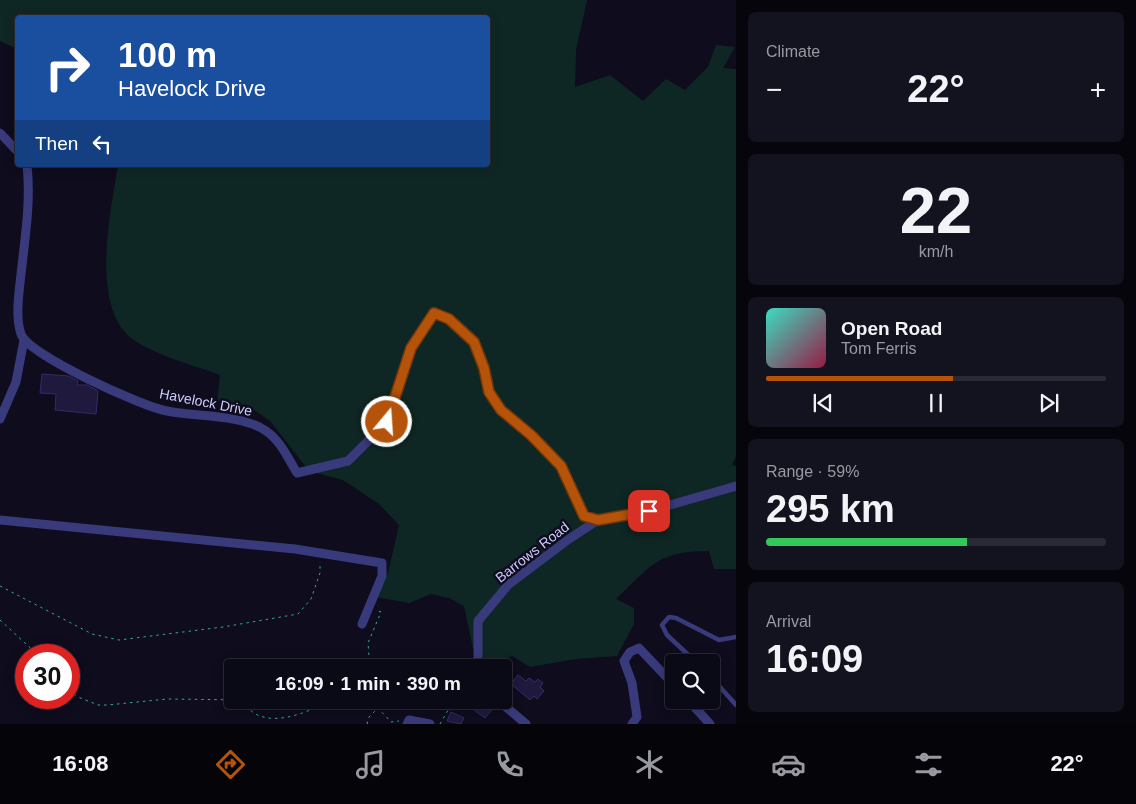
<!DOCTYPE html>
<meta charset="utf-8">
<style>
:root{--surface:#0a0916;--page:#13121f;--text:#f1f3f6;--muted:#999aa1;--line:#2a2a35;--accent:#b45309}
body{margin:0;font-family:Helvetica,sans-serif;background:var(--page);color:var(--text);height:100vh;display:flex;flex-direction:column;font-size:19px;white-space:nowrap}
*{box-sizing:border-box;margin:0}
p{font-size:16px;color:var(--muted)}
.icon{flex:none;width:28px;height:28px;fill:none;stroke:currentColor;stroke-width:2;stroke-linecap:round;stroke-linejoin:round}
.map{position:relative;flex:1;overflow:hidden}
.details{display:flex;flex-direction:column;gap:12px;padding:12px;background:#06050c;width:400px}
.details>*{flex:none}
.hud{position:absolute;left:15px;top:15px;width:475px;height:152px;border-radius:5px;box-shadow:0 2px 12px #0003,0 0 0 1px var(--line);background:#1a4fa0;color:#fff;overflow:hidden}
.buttons{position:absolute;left:665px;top:654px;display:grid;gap:10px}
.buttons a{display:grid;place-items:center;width:55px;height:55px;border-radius:5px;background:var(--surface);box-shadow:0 2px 12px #0003,0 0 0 1px var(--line);font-size:25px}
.speed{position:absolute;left:15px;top:644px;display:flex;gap:10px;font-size:25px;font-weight:700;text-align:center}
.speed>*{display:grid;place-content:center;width:65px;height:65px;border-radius:50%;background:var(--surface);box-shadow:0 2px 12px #0003,0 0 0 1px var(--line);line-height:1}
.speed .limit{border:8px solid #d22;background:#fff;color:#111}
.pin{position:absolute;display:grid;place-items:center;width:42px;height:42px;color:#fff;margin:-21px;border-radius:10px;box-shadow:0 2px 8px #0006}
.me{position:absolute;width:55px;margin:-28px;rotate:18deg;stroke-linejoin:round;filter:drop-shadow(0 0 4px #0008)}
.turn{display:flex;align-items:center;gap:18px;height:105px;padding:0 20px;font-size:22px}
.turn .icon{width:65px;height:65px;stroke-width:2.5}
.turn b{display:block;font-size:35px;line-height:42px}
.then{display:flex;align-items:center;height:48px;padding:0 20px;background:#0003;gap:10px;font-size:19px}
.big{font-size:38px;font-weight:700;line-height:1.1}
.details .widget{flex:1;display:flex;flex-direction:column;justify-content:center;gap:8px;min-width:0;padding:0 18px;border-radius:8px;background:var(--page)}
.details .dial{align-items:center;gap:0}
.dial b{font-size:65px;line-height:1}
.song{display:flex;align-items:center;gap:15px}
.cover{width:60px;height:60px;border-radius:8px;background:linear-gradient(135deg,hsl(170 70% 55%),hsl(340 70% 35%))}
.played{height:5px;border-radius:2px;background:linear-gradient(90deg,var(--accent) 55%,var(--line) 55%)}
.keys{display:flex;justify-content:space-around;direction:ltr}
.heat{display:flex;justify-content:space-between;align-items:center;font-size:28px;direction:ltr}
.charge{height:8px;border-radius:4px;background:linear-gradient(90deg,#34c759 59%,var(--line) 0)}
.trip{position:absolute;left:224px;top:659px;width:288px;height:50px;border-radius:5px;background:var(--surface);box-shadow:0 2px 12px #0003,0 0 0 1px var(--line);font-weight:700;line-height:50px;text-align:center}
.tabs{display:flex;height:80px;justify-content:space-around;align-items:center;background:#040409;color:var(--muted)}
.tabs .icon{width:35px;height:35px}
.tabs .on{color:var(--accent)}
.tabs b{font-size:22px;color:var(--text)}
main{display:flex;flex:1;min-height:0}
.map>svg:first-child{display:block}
.green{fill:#0f2724}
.building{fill:#1e193d;stroke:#342b69}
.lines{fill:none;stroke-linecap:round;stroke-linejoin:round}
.path{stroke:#30ab9d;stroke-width:1;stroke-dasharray:2.5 4;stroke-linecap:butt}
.lane{stroke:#383a7b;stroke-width:4.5}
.street{stroke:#383a7b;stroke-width:9}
.route-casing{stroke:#753606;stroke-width:12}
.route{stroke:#b45309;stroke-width:9}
.labels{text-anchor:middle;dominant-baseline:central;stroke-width:5;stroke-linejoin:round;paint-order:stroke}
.street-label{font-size:14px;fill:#cdcafd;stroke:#0e0c1d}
</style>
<main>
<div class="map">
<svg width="736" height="724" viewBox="0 0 736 724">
<rect width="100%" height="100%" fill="#0e0c1d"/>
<path class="green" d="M0,0H587L576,50L575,87L610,75L643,101L666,79L685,90L708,67L716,45L735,47L723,68L736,69V456L732,465L736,466V569H714L709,551C657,551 651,566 616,599L634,608V624L617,656L576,659L530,667L512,656L492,665L473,648L464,606L449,598L431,594L409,603L376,597L388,573L399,525L379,504L343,480L309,471L270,421L256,411L217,403L220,375C194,365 153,355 131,338C90,305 111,210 118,165H488V18H18L17,49L0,41Z"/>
<path class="building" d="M42,374L69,376L78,381L77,385H87L98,391L96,414L55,410L56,394L40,393Z
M518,675L526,681L529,678L535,682L538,679L543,683L540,687L544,691L537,699L534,696L530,700L511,684Z
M482,700H486L495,706L485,718L474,710Z
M451,712L464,718L461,724L447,721Z"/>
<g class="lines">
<path class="path" d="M0,586L92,634L119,640L223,627L298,614L311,599L320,573V562
M0,620L38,655
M330,668L333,665
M370,668L368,643L381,612L378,611
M69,690L78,697L98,705H108L167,699L248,700
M241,702C246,706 253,714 260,716C282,724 312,710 332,700
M379,708L380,700
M367,724L369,717L378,708L391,722L399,721
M440,724L454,700"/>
<path class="lane" d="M696,662L667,635L662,625L669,617L676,618L719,640L736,637
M711,677L736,705"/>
<path class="street" d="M0,133L18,152
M27,165C31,201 25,238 21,274C19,293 15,317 21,334C28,355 143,407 167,411C196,417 242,414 266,431C280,440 289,460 297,473L348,461L387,422L411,348L434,313L449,319L474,343L484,367L489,392L501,410L531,435L561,466L584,516L598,520L649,511L736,486
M0,419L16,382L24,340
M0,520L295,549L382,563V576L362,624
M478,668V621L508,585L569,539L598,520
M498,700L526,724
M688,700L710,724
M407,724L409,720L430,724
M632,724L637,717L632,683L624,661L630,652L639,648L674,685"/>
</g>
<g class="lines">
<g class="route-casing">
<path id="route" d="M387,422L411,348L434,313L449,319L474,342L484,368L489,392L501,410L531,435L561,466L584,516L598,520L649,511"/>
</g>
<use href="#route" class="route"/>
</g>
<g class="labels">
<g class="street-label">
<text transform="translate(206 402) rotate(11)">Havelock Drive</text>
<text transform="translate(532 552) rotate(-38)">Barrows Road</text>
</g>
</g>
</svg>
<div class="buttons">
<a><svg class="icon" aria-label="search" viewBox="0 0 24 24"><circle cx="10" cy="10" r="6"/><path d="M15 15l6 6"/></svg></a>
</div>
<div class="speed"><div class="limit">30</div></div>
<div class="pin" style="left:649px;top:511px;background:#d93025"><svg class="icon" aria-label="arrive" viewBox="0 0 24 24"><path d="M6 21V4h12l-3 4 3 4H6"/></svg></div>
<svg class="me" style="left:387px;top:422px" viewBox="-20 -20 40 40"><circle r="17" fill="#b45309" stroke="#fff" stroke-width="3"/><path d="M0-11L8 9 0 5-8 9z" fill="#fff"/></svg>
<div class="trip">16:09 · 1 min · 390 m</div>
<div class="hud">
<div class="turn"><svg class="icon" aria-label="right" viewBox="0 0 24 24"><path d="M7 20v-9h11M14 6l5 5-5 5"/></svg><div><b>100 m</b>Havelock Drive</div></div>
<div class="then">Then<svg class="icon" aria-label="left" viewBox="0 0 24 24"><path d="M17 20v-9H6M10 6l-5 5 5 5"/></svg></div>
</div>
</div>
<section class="details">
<div class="widget"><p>Climate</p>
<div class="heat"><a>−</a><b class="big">22°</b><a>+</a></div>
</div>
<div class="widget dial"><b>22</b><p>km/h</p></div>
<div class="widget">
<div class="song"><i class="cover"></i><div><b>Open Road</b><p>Tom Ferris</p></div></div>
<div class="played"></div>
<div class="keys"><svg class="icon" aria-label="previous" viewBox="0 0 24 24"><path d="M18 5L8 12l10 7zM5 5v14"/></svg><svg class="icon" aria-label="pause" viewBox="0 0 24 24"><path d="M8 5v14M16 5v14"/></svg><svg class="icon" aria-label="next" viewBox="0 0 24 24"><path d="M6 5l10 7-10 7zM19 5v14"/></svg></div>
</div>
<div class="widget"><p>Range · 59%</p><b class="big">295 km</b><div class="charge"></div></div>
<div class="widget"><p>Arrival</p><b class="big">16:09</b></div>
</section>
</main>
<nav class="tabs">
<b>16:08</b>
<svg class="icon on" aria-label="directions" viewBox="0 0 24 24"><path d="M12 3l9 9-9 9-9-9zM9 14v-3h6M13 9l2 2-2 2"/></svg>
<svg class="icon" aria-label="music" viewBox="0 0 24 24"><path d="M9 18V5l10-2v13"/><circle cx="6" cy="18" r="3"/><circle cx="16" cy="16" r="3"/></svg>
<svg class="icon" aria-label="phone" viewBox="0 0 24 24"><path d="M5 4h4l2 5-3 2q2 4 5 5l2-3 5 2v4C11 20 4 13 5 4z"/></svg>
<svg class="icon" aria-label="climate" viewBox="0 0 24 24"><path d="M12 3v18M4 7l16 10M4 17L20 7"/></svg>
<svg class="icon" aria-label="car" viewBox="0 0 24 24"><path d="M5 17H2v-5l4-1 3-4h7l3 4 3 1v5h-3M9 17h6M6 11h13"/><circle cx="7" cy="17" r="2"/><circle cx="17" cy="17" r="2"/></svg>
<svg class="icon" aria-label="filters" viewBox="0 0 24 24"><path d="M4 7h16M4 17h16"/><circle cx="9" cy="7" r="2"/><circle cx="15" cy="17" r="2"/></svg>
<b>22°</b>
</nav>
